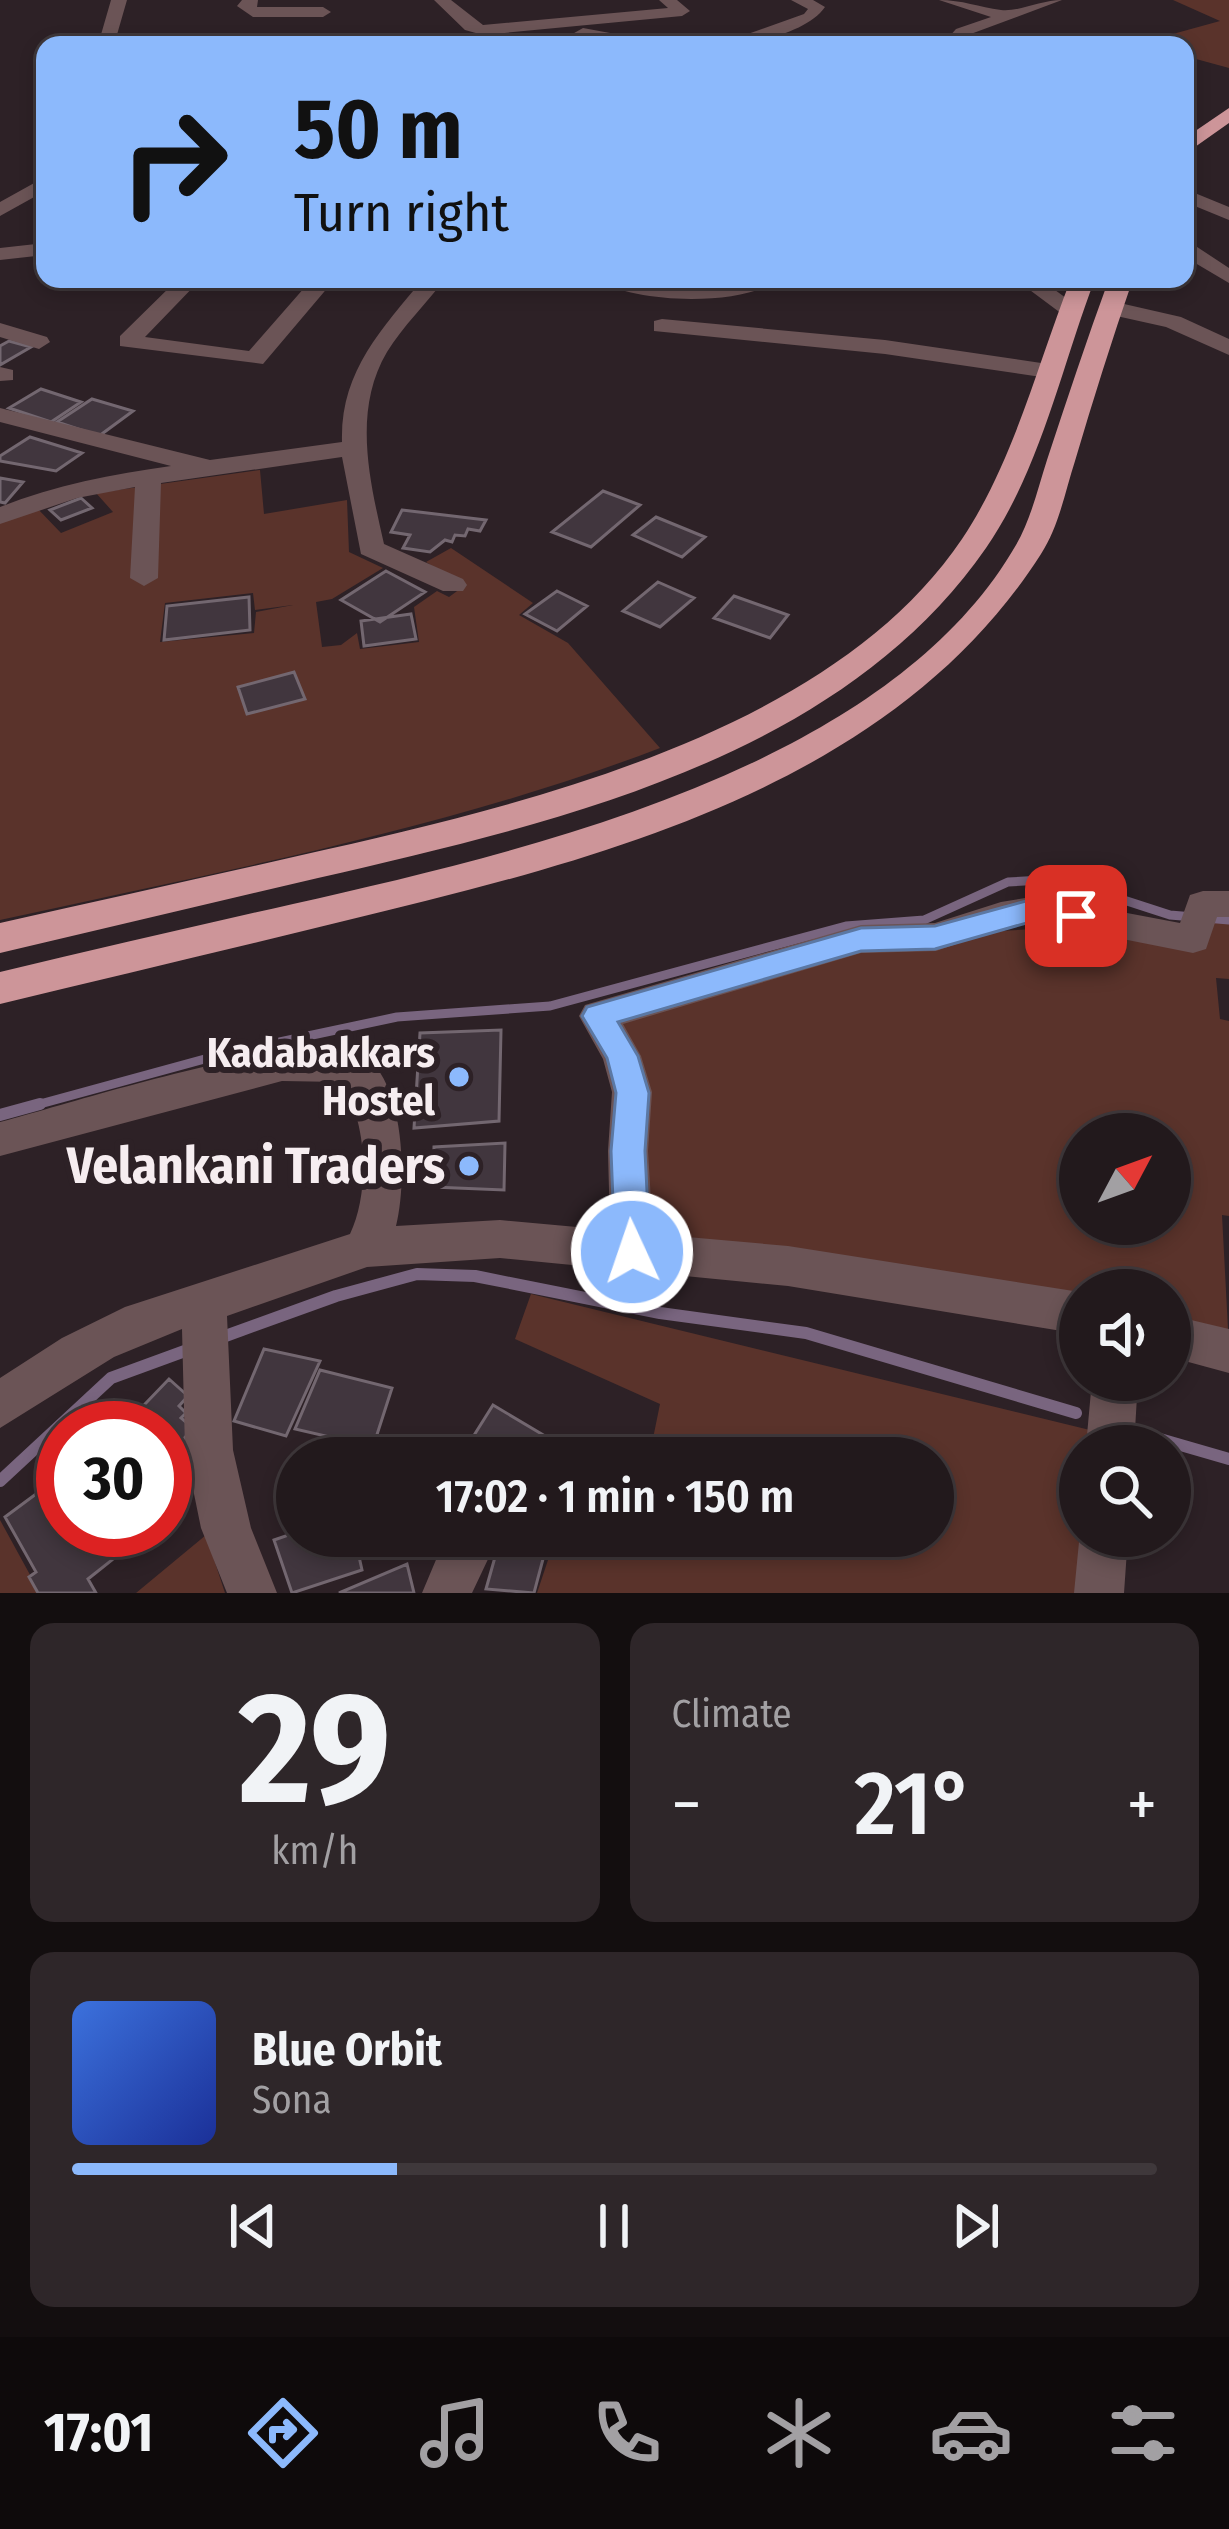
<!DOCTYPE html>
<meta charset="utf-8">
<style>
:root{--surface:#22191c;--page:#2e2629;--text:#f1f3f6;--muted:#a2a0a3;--line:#3f383b;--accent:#8cb9fc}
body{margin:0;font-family:"Fira Sans Condensed",sans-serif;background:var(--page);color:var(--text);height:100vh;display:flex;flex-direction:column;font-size:45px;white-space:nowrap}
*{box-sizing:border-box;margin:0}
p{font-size:39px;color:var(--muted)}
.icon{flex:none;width:66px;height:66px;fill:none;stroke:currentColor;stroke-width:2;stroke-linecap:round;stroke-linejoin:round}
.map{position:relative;height:1593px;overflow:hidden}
.panel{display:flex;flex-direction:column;gap:30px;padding:30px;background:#130e0f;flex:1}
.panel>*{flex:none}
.top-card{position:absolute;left:36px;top:36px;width:1158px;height:252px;border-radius:24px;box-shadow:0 6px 18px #0003,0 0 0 3px var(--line);background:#8cb9fc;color:#111;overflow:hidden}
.needle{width:78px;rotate:49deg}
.fabs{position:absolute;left:1059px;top:1113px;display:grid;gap:24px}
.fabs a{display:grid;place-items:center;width:132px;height:132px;border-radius:50%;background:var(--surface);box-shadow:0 6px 18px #0003,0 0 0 3px var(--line);font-size:60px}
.speed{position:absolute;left:36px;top:1401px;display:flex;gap:24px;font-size:60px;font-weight:700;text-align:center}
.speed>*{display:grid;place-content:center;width:156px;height:156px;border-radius:50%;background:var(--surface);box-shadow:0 6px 18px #0003,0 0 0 3px var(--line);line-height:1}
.speed .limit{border:18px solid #d22;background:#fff;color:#111}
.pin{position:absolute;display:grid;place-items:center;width:102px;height:102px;color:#fff;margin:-51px;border-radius:24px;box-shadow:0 6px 18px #0006}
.me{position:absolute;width:132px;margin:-66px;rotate:357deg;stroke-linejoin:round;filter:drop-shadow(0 0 9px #0008)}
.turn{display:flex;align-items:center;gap:42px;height:252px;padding:0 60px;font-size:54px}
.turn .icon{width:156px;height:156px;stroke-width:2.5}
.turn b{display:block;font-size:84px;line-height:102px}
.big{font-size:90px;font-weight:600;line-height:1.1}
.panel .tile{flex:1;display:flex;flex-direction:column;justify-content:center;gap:18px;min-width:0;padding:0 42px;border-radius:24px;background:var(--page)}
.panel .dial{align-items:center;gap:0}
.dial b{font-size:156px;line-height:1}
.song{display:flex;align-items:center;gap:36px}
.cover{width:144px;height:144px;border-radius:18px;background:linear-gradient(135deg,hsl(220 70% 55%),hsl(230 70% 35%))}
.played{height:12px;border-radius:6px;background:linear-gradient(90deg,var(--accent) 30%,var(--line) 30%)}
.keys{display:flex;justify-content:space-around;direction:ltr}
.heat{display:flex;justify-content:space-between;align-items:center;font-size:66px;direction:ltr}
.panel .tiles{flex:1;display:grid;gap:30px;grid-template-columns:1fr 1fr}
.tile:last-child{grid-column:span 2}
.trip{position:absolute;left:276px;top:1437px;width:678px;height:120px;border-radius:60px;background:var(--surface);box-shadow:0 6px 18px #0003,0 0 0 3px var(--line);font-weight:600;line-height:120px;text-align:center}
.menu{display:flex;height:192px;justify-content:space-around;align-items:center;background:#0e0a0b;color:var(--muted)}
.menu .icon{width:84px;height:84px}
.menu .on{color:var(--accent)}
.menu b{font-size:54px;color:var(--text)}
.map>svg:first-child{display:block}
.green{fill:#5a332b;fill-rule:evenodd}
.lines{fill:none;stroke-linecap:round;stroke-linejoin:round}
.stream-far1{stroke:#79657f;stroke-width:9}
.stream{stroke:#79657f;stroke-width:12}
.building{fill:#41363e;stroke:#736770;stroke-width:3}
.minor{fill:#6b5456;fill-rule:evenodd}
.highway{fill:#cd9599;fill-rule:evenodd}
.route{fill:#8cb9fc;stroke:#5b78a4;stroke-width:3}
.poi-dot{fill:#8cb9fc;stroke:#2d2126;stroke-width:4.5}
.labels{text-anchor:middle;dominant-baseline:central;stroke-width:12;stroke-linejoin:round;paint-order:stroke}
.poi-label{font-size:42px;font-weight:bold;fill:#f6edf0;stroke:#2d2126;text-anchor:end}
.near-poi-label{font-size:51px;font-weight:bold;fill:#f6edf0;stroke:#2d2126;text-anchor:end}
</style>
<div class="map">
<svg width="1229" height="1593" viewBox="0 0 1229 1593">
<rect width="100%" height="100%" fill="#2d2126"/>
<path class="green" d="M1173,0H1229V68L1185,56V45H1133L1220,21Z
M260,470L264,514L347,500L349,552L383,568L332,599L316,602L322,647L341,645L357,633L360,649L419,642L414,607L437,591L449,597L464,586L426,562L451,548L533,603L519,615L568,643L660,748C448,829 222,871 0,920V521L36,507L61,533L113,512L96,493ZM253,593L255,610L293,605L256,612L254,633L160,642L165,603Z
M1229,913V979L1216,978L1220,1019L1229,1021V1216L1222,1215L1229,1348L1170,1333V1290H1080V1311L636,1249L630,1152L600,1017L861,939L1069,927L1189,944L1203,920ZM1080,1134H1170V1224H1080Z
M531,1294L1094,1431V1446H1080V1536L1088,1593H537L556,1536H573L627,1554L632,1536H933V1458H649L660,1404L515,1339Z
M0,1520L40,1593H0Z
M206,1535L225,1593H136Z"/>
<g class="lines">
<path class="stream-far1" d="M29,1107L223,1054L397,1017L550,1006L846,926L924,920L1008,882L1059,879L1170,915L1229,920"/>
<path class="stream" d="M0,1115L40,1104
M220,1338L336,1296L417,1274L475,1276L660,1313L806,1333L1076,1413
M1146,1435L1229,1459
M0,1481L111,1378L193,1348"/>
</g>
<path class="building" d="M9,341L31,347L0,365V346Z
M41,389L81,402L51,422L9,408Z
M92,399L133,411L99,436L57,422Z
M30,437L82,453L56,471L0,461V456Z
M0,478L23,482L5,503L0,502Z
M603,491L640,505L591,547L552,532Z
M81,498L92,508L61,520L50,510Z
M402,510L486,520L480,531L468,529L465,536L455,535L452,542L445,540L430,552L403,548L410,535L391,532Z
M656,517L705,537L682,557L633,535Z
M386,571L425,592L380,622L341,600Z
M658,582L694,598L660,627L623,611Z
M557,591L587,606L557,631L525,614Z
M734,596L788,615L770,638L714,618Z
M249,597L250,630L164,640L167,606Z
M411,614L416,639L364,646L361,621Z
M294,672L305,699L247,714L238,687Z
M501,1030L499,1121L414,1128L420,1033Z
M505,1143L504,1190L433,1187L434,1147Z
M264,1349L320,1361L286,1436L234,1421Z
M320,1370L392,1388L373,1447L295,1429Z
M169,1379L188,1396L179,1406L186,1413L181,1418L193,1428L165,1461V1428H122Z
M493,1405L582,1458H464L461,1456Z
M63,1474V1530H104L97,1535L112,1560L88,1579L96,1593H38L29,1577L36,1572L5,1517Z
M297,1532V1536L311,1538L341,1536L344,1546L356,1543L362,1570L292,1593L274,1540Z
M501,1536L547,1544L534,1593L486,1589Z
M407,1564L414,1593H339Z"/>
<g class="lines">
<path class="minor" d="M111,0H127L114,45H98Z
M242,0H258L257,7H323L331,12L323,17H253L237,6Z
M434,0H451L483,25L668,8L659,0H677L690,11L682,16L483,35L465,30Z
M791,0H813L825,7C806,34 749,45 717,45L804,14L808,9Z
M939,0C962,0 979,7 1001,10C1019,12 1041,0 1062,0L968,35L959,45H942L956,29L991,17Z
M583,28L648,40L656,45L585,38L573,45H553Z
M45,177V191L0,216V202Z
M1185,189L1229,207V220L1185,202Z
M1185,239L1229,268V283L1185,257Z
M45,243V255L0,260V248Z
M178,279H201L145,337L249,351L312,279H335L263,364L120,346V336Z
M423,279H445C426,304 403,326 387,352C352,411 370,482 384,544L463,579L467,585L463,591H443L361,554L342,457L161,483L158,578L144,586L130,578L135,487L77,498L0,524V507C55,485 113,474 171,466L0,422V408L210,460L342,442C340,372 381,330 423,279Z
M598,279L710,286L778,279C746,307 631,304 598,279Z
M1015,279H1040L1081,309L1070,316L1062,314Z
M1111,301L1181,317L1229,339V355L1166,327L1103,313L1100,308Z
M662,319L885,340L1048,364L1060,371L1048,378L885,354L654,331V321Z
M0,323L47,337L50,342L39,349L0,337Z
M0,367L13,370V380L0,381Z
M1203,891H1229V917H1217L1206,949L1193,953L1037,922L1003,928L936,951L861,953L623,1024L641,1056L652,1092L648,1151L653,1234L788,1246L1080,1292V1334L788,1286L500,1258L367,1267L227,1316L233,1450L251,1528L277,1593H227L201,1528L185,1450L182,1329L114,1357L0,1428V1378L62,1338L125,1307L350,1234C370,1192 368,1120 340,1082L282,1081L0,1156V1122C65,1105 310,1026 360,1053C406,1078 407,1183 396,1226L500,1220L610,1230L608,1151L612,1092L603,1059L579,1016L585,1005L861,925L935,923L1001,902L1037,896L1180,923L1190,895Z
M1170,1315L1229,1329V1373L1170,1357Z
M1092,1380H1138L1134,1446H1086Z
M1080,1532V1536H1128L1124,1593H1074Z
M446,1536H499L472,1593H422Z"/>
<path class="highway" d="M1229,108V123L1185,154V138Z
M1071,279H1095C1061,368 1041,468 986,548C839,760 554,823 318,878C212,903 106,928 0,953V923C101,900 202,878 302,855C519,806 830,735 962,539C1014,461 1037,365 1071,279Z
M1109,279H1133C1112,339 1093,400 1075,461C1065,492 1059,526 1041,554C892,788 596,860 344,921C230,949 115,976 0,1004V972C97,949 195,926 293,904C526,851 887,769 1016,545C1031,519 1038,488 1047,460C1067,399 1087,339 1109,279Z"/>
</g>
<path class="route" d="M1037,898L1086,908L1091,916L1086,924L1076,927L1037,920L935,949L861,951L618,1022L638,1056L649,1093L645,1151L650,1252L645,1263L632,1268L620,1263L615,1252L611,1151L616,1093L607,1058L582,1016L587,1007L861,928L935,926Z"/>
<g class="poi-dot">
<circle cx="459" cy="1077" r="12"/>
<circle cx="469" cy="1166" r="12"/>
</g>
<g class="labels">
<g class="poi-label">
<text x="435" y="1053">Kadabakkars<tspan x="435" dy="48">Hostel</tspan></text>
</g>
<g class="near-poi-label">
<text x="445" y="1166">Velankani Traders</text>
</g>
</g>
</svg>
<div class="fabs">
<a><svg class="needle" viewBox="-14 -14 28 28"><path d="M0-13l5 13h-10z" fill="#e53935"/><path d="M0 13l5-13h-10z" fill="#a2a0a3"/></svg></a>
<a><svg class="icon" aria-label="sound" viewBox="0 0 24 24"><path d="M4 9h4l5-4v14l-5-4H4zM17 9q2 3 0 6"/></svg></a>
<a><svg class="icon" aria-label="search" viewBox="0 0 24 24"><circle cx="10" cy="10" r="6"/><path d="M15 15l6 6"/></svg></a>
</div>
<div class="speed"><div class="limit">30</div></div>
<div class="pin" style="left:1076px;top:916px;background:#d93025"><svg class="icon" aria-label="arrive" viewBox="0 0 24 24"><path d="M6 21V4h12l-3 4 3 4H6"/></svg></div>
<svg class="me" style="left:632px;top:1252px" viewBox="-20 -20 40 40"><circle r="17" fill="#8cb9fc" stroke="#fff" stroke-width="3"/><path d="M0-11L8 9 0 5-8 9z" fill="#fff"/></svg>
<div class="trip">17:02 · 1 min · 150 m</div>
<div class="top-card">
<div class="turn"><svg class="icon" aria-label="right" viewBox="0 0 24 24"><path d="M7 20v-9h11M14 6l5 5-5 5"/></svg><div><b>50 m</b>Turn right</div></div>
</div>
</div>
<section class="panel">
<div class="tiles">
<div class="tile dial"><b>29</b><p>km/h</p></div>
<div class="tile"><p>Climate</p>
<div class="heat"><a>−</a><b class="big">21°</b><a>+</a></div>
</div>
<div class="tile">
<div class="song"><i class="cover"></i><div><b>Blue Orbit</b><p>Sona</p></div></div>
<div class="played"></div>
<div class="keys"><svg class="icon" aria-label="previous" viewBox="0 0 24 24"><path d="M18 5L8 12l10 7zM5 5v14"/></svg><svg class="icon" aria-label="pause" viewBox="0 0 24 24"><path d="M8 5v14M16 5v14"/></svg><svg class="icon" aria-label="next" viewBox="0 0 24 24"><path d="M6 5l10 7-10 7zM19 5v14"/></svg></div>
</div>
</div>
</section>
<nav class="menu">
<b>17:01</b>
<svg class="icon on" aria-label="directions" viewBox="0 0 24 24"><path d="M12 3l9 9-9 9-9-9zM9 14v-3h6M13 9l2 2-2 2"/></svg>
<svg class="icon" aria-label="music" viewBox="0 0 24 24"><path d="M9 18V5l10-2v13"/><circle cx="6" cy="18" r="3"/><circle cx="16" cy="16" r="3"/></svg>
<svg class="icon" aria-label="phone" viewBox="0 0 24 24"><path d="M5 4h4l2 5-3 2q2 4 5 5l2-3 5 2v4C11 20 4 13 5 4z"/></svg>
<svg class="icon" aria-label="climate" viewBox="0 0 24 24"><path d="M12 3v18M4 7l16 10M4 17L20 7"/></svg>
<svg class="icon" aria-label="car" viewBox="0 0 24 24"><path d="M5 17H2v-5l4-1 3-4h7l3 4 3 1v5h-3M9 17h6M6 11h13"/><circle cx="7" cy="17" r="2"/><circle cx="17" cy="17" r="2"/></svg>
<svg class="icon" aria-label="filters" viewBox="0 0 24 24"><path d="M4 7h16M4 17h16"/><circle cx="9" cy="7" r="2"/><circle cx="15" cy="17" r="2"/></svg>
</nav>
